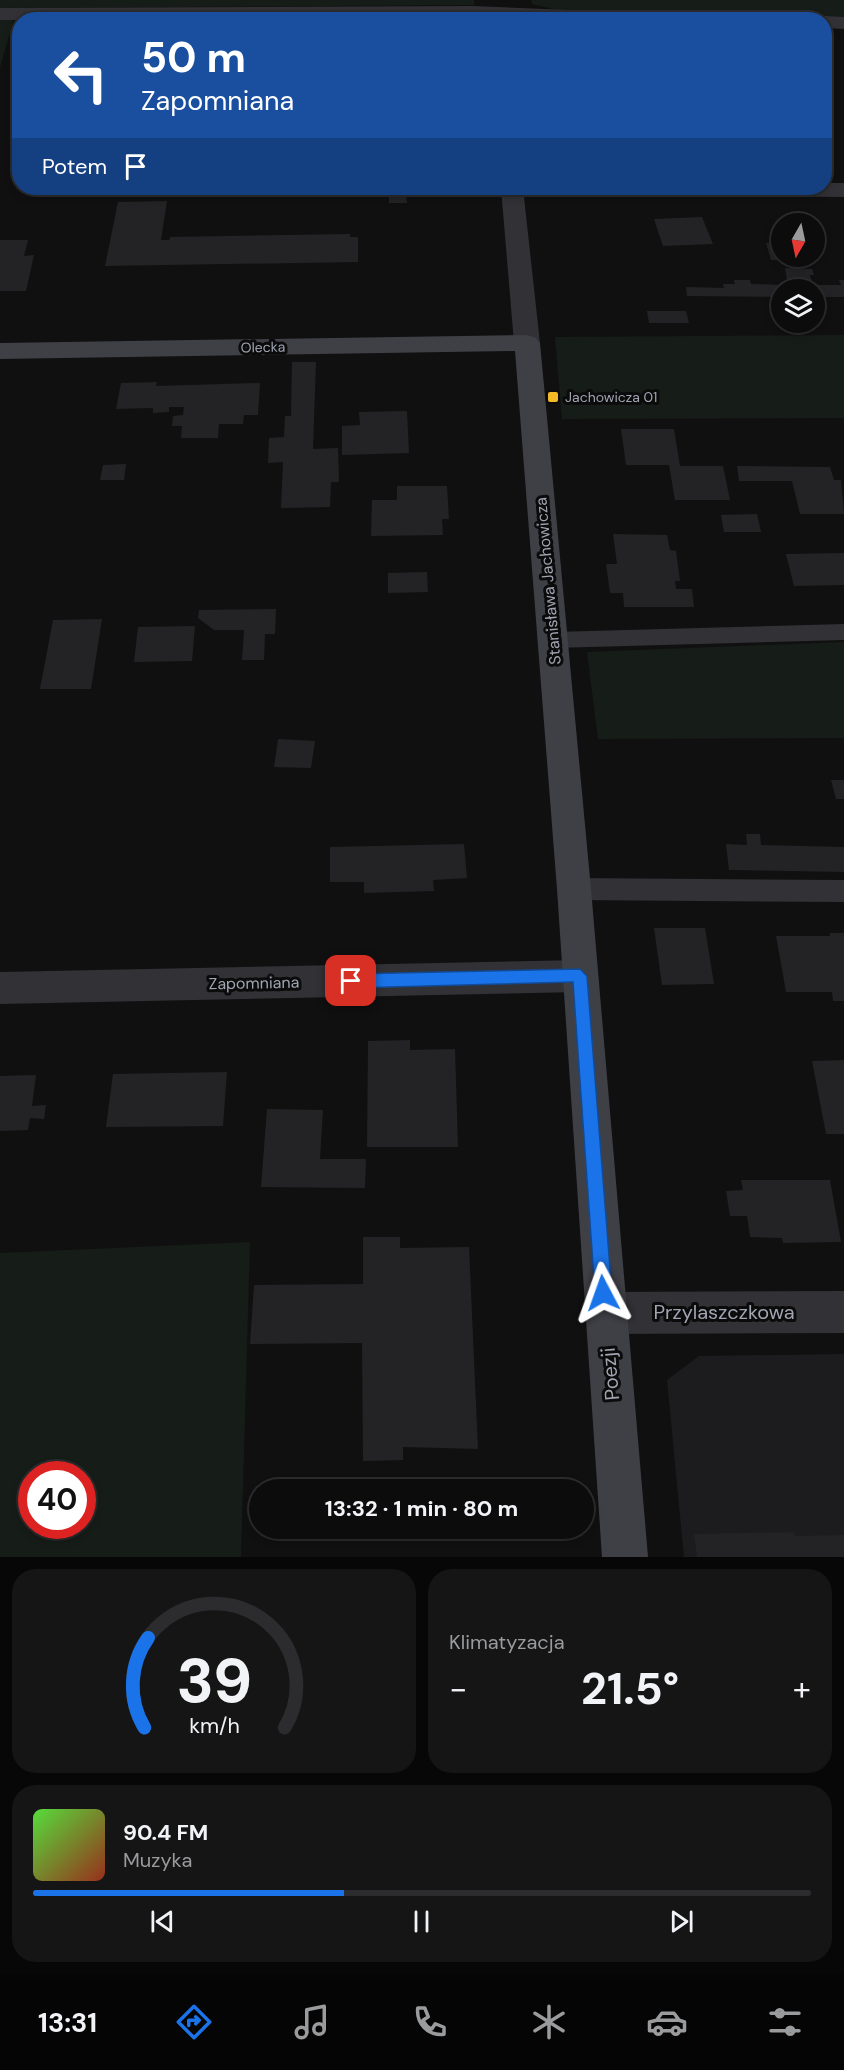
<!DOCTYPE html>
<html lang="pl">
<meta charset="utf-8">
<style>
:root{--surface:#0c0c0d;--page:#151516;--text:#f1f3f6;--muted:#9a9b9d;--line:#2c2c2e;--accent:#1a73e8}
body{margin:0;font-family:"DM Sans",sans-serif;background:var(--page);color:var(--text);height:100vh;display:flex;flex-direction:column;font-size:22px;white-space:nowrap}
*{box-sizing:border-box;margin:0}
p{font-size:20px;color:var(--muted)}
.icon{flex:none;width:33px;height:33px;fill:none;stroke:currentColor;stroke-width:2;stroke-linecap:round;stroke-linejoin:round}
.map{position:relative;height:1557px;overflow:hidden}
.details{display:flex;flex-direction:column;gap:12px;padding:12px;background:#070707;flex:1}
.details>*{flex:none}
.top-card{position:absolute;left:12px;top:12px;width:820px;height:183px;border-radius:24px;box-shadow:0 3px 9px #0003,0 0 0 2px var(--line);background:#1a4fa0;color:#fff;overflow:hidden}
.needle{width:39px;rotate:189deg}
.controls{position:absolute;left:771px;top:213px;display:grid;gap:12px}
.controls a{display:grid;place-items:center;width:54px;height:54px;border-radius:50%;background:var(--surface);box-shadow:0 3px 9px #0003,0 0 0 2px var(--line);font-size:30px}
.speed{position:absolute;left:18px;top:1461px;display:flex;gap:12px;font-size:30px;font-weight:700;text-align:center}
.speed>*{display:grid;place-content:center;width:78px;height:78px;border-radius:50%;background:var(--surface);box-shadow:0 3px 9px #0003,0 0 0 2px var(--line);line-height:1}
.speed .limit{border:9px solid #d22;background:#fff;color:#111}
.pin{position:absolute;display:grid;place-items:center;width:51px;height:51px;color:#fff;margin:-26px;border-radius:12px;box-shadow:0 3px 9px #0006}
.me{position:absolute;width:66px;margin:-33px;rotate:356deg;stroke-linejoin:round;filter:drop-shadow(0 0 4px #0008)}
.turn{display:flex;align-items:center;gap:21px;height:126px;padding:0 30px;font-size:27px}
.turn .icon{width:78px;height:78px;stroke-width:2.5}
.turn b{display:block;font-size:42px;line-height:51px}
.then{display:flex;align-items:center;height:57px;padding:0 30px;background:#0003;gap:12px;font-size:22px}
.big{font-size:45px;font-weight:700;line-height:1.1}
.details .tile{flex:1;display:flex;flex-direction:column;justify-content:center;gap:9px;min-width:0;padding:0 21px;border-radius:24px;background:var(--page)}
.details .dial{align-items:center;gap:0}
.dial svg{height:156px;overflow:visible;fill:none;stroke:var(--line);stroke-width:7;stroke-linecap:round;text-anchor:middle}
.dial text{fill:var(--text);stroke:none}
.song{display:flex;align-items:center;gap:18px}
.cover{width:72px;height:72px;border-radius:9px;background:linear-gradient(135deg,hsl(110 70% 55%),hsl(10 70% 35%))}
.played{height:6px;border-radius:3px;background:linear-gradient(90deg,var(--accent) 40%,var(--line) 40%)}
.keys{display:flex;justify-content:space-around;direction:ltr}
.heat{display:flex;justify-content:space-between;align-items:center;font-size:33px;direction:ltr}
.details .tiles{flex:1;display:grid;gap:12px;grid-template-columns:1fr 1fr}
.tile:last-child{grid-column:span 2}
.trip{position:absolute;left:249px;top:1479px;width:345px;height:60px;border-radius:30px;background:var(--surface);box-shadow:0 3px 9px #0003,0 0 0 2px var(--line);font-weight:700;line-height:60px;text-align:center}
.menu{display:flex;height:96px;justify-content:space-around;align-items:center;background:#050505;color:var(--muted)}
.menu .icon{width:42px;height:42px}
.menu .active{color:var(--accent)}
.menu b{font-size:27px;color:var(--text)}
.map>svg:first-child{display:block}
.built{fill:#1c1c1e}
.green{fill:#161c17;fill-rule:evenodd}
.building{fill:#232325}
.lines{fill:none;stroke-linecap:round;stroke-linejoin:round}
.lane{fill:#313136;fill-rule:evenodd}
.street{fill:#313136;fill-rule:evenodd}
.secondary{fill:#3f4046;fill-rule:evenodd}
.route{fill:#1a73e8;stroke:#114b97;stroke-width:1.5}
.poi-dot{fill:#f3ba26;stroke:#0b0b0c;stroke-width:2}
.labels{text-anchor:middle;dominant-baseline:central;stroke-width:6;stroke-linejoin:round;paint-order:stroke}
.far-street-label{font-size:14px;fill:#a1a5b2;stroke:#0b0b0c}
.far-poi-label{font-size:14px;fill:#a1a5b2;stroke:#0b0b0c;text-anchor:start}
.street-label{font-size:16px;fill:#a1a5b2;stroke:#0b0b0c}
.near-street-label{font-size:20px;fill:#a1a5b2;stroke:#0b0b0c}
</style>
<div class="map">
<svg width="844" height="1557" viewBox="0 0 844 1557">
<rect width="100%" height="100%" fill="#101011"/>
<path class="built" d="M844,1354V1557H684L667,1380L699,1356Z"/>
<path class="green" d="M0,0H474V5L0,8Z
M531,0H844V17L565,12L532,4Z
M0,18H14L0,68Z
M844,335V418L562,419L555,337Z
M844,642V738L598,739L587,652Z
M250,1242L241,1557H0V1253ZM82,1474V1526H32V1474Z"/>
<path class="building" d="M389,194H406L407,203H389Z
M167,201L161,240H169L170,237L350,234V237H358V262L105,266L118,202Z
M702,217L713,244L663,246L654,219Z
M0,240H28L24,256L34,255L26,291H0Z
M766,243H782V256H809L810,260H771Z
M785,268L812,269L814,275H810L813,285H841L839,280H844V297H814V290H782V297L687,296L686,287L724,288L723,284H735L734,280H750L751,284L788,285Z
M647,311H686L689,323H649Z
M292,362H316L313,449L338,448L339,482H331L330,507L281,508L283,462L268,463L269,438L284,437L285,416H291Z
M157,382L156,386L260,383L258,415H244L243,424H219L218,438H181L182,426H172L173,416L183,415L184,407H169V412L153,413V408L116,409L121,383Z
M407,411L409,453L342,455V426L360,425L359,412Z
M621,429H674L680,466H723L730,500H675L669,465H626Z
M126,464L124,480H100L103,465Z
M737,466L830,467L834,480H841L844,514H800L792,481H739Z
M397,486H447L449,519H442L443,535L371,536L372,500H397Z
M757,514L761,532H724L721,515Z
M613,534L667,535L670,550L676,551L680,581H675L676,589H692L694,607H624L623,593H610L606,564H617Z
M844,553V585L794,586L786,554Z
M427,572L428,592L388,593V573Z
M276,609L275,634H265L264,660H242L244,630H214L198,618L199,610Z
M102,619L91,689H40L53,620Z
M195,626L192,661L134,662L138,627Z
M278,739L315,741L311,768L274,767Z
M831,780H844V799H836Z
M746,834H760L761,845L844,847V872L729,870L726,844L747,845Z
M464,844L467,878L433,880L434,891L364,893V882H330V847Z
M654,928H705L714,984L662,985Z
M830,933H844V1001H833L832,992H786L776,936H830Z
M410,1040V1050L455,1049L458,1147H367L368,1041Z
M844,1060V1134H826L812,1061Z
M227,1072L223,1126L106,1127L113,1074Z
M36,1075L32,1106L46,1105L44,1119L30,1118L28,1130L0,1131V1076Z
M267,1109L323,1110L320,1159H366L365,1188L261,1187Z
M741,1180H830L841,1242L783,1243L782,1238L750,1237L747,1216H730L726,1191L743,1190Z
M363,1237H400V1248L469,1247L478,1449L403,1447V1460L363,1461L362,1343L250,1344L254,1285L363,1284Z
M794,1532L795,1536L844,1535V1557H697L694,1534Z"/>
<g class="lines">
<path class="lane" d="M844,624V640L553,648L545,646L541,640L545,634L553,632Z
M574,878L844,880V902L574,900L564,897L560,889L564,881Z"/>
<path class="street" d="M472,6L668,14L677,20H0V8Z
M825,16L844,17V29L825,28V20H817Z
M825,183H844V197L589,195L581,193L578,188H825Z
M501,188H523L540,343L536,348L527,351L518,348L514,343Z
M580,960L593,965L598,976L593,987L580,992L0,1004V972Z
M844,1291V1333L605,1334L590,1328L584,1313L590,1298L605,1292Z"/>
<path class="secondary" d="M527,335L536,338L540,343L591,889L648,1557H602L557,889L515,351L0,359V343Z"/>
</g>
<path class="route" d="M580,969L587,976L612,1293L609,1299L603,1302L597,1299L595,1293L573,982L351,988L343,981L351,974Z"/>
<rect class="poi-dot" x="547" y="391" width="12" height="12" rx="3"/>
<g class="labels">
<g class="far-street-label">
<text transform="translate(263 347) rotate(-1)">Olecka</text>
</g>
<g class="far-poi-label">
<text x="565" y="397">Jachowicza 01</text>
</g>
<g class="street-label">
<text transform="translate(548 581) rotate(-95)">Stanisława Jachowicza</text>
<text transform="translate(254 983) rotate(-1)">Zapomniana</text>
</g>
<g class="near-street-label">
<text x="724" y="1312">Przylaszczkowa</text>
<text transform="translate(610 1374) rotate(-95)">Poezji</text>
</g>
</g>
</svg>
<div class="controls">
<a><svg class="needle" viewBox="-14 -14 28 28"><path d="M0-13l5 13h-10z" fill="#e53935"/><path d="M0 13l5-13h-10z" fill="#9a9b9d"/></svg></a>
<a><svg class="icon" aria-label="layers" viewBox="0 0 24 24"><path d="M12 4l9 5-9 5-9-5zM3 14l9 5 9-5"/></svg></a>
</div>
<div class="speed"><div class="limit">40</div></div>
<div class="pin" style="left:351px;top:981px;background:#d93025"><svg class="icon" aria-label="arrive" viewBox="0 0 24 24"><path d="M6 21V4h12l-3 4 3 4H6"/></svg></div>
<svg class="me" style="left:603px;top:1293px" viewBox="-20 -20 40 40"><path d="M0-17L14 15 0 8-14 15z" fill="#1a73e8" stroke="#fff" stroke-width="4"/></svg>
<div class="trip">13:32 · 1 min · 80 m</div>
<div class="top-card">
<div class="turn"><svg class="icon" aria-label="left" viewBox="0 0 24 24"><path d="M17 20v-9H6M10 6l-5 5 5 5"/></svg><div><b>50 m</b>Zapomniana</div></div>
<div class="then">Potem<svg class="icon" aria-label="arrive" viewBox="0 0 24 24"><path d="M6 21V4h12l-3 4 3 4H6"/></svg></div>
</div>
</div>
<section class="details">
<div class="tiles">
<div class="tile dial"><svg viewBox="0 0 100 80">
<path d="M14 69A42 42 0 1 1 86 69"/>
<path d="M14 69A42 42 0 0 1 16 23" stroke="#1a73e8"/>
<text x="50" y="56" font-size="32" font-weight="700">39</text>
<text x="50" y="72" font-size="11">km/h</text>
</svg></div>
<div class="tile"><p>Klimatyzacja</p>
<div class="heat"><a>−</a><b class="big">21.5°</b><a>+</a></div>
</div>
<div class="tile">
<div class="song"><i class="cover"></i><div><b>90.4 FM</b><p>Muzyka</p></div></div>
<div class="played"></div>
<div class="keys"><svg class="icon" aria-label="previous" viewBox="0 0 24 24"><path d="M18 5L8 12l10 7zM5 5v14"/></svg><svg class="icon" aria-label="pause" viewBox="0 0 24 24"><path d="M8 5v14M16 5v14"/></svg><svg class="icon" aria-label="next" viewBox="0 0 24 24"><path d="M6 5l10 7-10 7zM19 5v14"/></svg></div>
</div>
</div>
</section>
<nav class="menu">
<b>13:31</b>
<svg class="icon active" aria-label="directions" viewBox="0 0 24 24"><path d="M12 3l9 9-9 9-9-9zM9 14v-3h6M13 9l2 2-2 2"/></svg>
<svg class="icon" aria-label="music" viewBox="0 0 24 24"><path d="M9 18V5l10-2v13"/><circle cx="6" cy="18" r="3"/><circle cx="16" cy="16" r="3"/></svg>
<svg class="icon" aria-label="phone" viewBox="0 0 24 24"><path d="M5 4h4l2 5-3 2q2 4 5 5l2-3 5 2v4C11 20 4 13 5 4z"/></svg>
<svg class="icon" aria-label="climate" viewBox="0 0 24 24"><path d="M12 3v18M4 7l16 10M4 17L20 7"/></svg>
<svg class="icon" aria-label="car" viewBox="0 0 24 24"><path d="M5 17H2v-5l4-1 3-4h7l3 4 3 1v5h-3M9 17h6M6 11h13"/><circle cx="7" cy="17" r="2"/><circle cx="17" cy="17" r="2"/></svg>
<svg class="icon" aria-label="filters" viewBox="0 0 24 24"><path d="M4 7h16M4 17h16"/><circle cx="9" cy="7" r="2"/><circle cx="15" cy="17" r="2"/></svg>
</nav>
